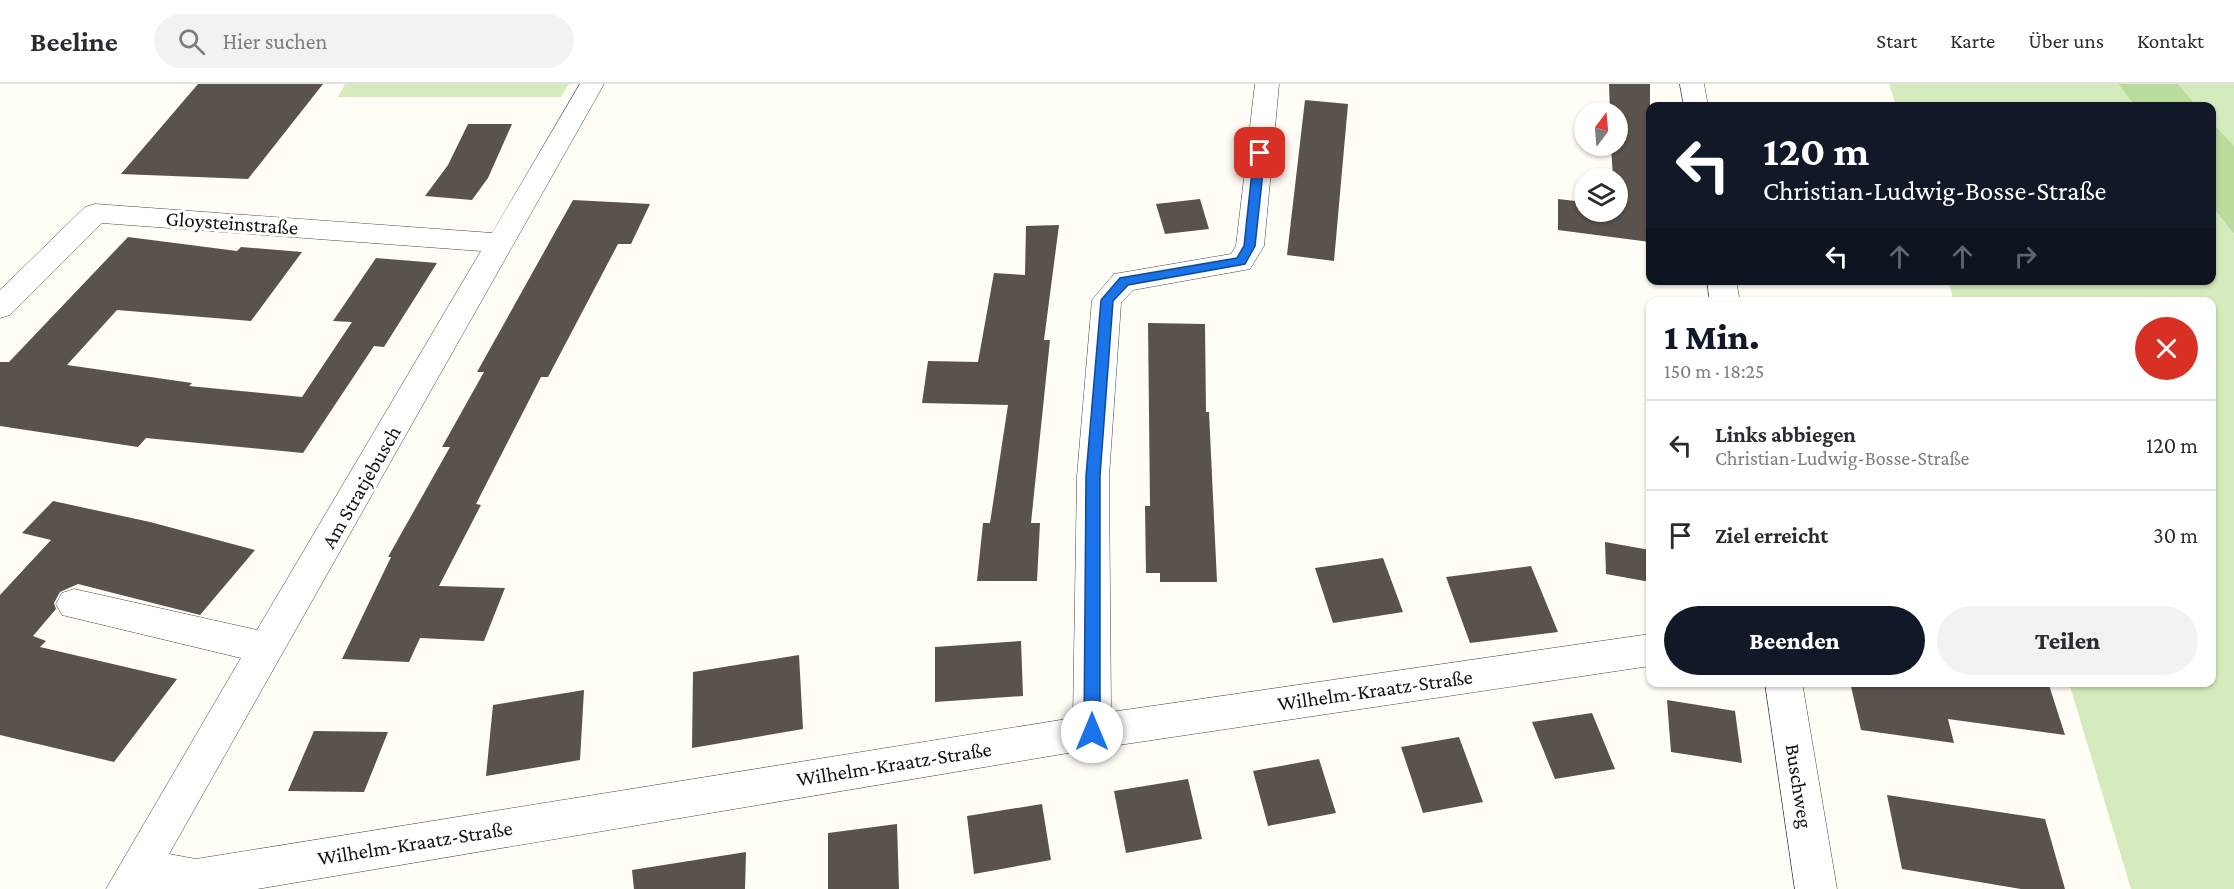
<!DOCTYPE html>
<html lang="de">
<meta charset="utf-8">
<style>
:root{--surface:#fff;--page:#f2f2f3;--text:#2b2b33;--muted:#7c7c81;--line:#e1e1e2;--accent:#111827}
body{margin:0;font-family:"Crimson Pro",serif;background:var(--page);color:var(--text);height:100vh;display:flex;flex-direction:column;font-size:22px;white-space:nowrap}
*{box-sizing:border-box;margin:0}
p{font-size:20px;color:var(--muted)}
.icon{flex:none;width:33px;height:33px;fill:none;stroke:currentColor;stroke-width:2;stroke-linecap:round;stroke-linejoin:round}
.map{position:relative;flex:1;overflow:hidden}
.drawer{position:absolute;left:1646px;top:213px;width:570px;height:390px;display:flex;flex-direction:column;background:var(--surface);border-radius:12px;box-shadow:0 2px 4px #0004}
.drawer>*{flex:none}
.hud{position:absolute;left:1646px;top:18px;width:570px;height:183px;border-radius:12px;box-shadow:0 2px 4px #0004;background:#111827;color:#fff;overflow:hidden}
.needle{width:39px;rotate:16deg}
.tools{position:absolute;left:1574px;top:18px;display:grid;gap:12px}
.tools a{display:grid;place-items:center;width:54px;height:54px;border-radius:50%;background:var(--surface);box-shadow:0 2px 4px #0004;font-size:30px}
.pin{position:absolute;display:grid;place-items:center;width:51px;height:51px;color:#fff;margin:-26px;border-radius:12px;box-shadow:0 3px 9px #0006}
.me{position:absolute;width:66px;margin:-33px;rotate:0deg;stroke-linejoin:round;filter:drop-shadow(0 0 4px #0008)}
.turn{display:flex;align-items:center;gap:21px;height:126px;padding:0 18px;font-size:27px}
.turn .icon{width:78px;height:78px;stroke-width:2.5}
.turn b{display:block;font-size:42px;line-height:51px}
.lanes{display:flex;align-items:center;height:57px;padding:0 18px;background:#0003;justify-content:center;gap:30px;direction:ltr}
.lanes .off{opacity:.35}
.round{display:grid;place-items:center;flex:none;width:63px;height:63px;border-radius:32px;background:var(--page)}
.overview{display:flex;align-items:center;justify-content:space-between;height:102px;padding:0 18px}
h1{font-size:36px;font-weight:800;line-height:45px;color:var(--accent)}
.primary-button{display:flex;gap:12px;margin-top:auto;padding:12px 18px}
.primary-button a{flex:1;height:69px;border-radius:36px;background:var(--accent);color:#fff;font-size:24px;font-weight:800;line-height:69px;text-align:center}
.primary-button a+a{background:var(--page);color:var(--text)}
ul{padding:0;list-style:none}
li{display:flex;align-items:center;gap:18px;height:90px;padding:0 18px;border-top:2px solid var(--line)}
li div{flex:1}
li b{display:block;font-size:22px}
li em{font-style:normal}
header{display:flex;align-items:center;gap:36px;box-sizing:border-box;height:84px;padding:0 30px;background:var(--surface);border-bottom:2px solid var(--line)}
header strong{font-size:28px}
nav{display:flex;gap:33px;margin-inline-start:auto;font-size:21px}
.search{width:420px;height:54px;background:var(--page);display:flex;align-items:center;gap:15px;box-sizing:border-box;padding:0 21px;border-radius:33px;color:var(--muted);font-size:22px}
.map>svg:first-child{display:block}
.green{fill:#d5ebbd}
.forest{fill:#b9dc9c}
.building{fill:#5a524d}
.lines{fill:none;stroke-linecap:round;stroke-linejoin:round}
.minor-casing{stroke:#444;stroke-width:1}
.minor{fill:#fff;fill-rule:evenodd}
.route{fill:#1a73e8;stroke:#114b97;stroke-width:1.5}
.labels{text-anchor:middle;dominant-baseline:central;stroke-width:6;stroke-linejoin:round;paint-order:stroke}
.street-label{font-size:21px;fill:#111;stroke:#fff}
</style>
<header>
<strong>Beeline</strong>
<div class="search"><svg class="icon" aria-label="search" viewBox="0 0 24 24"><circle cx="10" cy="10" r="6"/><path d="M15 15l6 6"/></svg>Hier suchen</div>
<nav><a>Start</a><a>Karte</a><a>Über uns</a><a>Kontakt</a></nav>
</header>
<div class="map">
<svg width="2234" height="805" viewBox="0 0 2234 805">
<rect width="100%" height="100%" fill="#fffdf5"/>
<!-- green -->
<path class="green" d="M345,0h224l-8,13h-223z
M1889,0h229l17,22h-239z
M2178,0h56v62l-23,-25v-15h-14z
M2211,121l23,29v655h-103l-62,-206 142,-1v-380l-257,-1 -6,-20 263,-1z"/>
<!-- forest -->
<path class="forest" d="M2118,0h60l19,22h-62z
M2211,37l23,25v88l-23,-29z"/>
<!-- building -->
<path class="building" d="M198,0h125l-75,95 -127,-5z
M1609,0h41v158l-92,-12v-31l26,3v10h33v-34h-4l-2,-32h6v-34h-7z
M1305,16l43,4 -14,157 -47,-6z
M468,40h44l-24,54 -16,22 -47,-4 23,-31z
M1200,115l9,30 -44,5 -9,-30z
M573,116l77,4 -19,40h-13l-70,133h-7l-65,127 5,1 -42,81 66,2 -21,53 -64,-3 -11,24 -67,-3 49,-102h-3l62,-110h-8l42,-75h-7z
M1059,141l-15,115h6l-19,183h9l-3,58h-60l6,-58h7l18,-118 -86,-2 6,-42 50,1 16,-89 31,2 1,-49z
M128,153l109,14 4,-4 61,5 -51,69 -134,-11 -50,55 125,18 -3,3 113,11 50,-75 -19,-1 43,-63 61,5 -53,84 -10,-1 -71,107 -157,-15 -8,9 -138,-21v-64h9z
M1148,239l57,1 1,88h3l8,170h-57v-9h-14l-1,-67h5z
M53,417l97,21 105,28 -55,65 -122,-31 -18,8 -6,11 2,6 -23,27 13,5 -6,6 137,32 -63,83 -114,-27v-140l51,-55 -29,-7z
M1605,458l45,8v32l-44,-8z
M1383,474l20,54 -70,11 -18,-55z
M1531,482l27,66 -88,11 -24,-66z
M1021,557l2,55 -88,6v-55z
M799,571l4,74 -111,19 1,-76z
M1850,598h198l17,53 -117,-16 6,24 -93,-13z
M584,606l-4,70 -94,16 7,-71z
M1667,616l68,11 7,52 -71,-11z
M1592,629l23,56 -60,10 -23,-57z
M314,647l74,1 -24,60 -76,-1z
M1459,653l24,65 -60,11 -22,-66z
M1319,675l17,54 -68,13 -15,-55z
M1188,695l14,60 -76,14 -12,-62z
M1887,711l158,24 20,70h-44l-119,-20z
M1042,720l9,56 -77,14 -7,-58z
M897,740l2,65h-71v-56z
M746,768l-1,37h-111l-2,-19z"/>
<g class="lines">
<defs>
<path id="minor" d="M580,0h24l-435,770 27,5 877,-141 4,-242 15,-176 22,-26 117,-20 5,-8 19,-162h24l-15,162 -14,23 -117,21 -12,13 -12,173 2,236 539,-78v32l-558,83 -835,140h-151l135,-231 -179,-43 -6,-11 6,-11 12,-4 183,41 224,-379 -379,-28 -92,92 -10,3v-28l85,-83 10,-3 397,29z
M1680,0h24l4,22h-24z
M1707,196h29l4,22h-30z
M1765,598h37l35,207h-42z"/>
</defs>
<!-- minor casing -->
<use href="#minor" class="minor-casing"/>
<!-- minor -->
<use href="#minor" class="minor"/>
</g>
<!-- route -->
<path class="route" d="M1260,66l5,3 -10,93 -10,18 -117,21 -15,16 -13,175v256l-2,5 -6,2 -6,-2 -2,-5 2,-256 15,-176 19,-22 117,-20 7,-12 10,-93z"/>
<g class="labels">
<!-- street labels -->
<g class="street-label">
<text transform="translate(232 139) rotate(4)">Gloysteinstraße</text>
<text transform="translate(361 403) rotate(-60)">Am Stratjebusch</text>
<text transform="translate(1375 606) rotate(-8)">Wilhelm-Kraatz-Straße</text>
<text transform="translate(894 680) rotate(-9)">Wilhelm-Kraatz-Straße</text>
<text transform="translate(1799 702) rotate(81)">Buschweg</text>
<text transform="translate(415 759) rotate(-9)">Wilhelm-Kraatz-Straße</text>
</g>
</g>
</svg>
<div class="tools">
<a><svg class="needle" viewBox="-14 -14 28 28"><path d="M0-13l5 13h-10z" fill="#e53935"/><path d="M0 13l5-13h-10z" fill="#7c7c81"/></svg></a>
<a><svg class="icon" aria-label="layers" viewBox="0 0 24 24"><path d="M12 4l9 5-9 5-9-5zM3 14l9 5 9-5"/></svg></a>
</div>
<div class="pin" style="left:1260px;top:69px;background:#d93025"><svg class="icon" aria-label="arrive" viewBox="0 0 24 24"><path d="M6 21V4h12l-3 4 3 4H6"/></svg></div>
<svg class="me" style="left:1092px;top:648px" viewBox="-20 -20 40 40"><circle r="19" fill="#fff"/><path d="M0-13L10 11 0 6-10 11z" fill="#1a73e8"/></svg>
<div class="hud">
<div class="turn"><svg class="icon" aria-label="left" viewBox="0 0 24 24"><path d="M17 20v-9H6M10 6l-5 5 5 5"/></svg><div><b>120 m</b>Christian-Ludwig-Bosse-Straße</div></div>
<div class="lanes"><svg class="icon" aria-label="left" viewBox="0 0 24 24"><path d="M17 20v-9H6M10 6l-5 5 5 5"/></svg><svg class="icon off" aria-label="ahead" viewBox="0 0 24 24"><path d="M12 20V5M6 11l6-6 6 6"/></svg><svg class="icon off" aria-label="ahead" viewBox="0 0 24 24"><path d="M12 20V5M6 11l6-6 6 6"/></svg><svg class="icon off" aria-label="right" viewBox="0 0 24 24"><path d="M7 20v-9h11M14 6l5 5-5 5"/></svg></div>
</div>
<section class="drawer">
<div class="overview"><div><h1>1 Min.</h1><p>150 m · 18:25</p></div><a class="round" style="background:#d93025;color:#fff"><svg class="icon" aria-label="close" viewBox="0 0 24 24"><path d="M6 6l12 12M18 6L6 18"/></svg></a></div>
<ul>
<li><svg class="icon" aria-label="left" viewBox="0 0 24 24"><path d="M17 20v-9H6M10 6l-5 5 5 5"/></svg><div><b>Links abbiegen</b><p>Christian-Ludwig-Bosse-Straße</p></div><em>120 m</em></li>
<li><svg class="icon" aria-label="arrive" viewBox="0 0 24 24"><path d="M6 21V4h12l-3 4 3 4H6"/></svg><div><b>Ziel erreicht</b></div><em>30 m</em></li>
</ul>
<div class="primary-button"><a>Beenden</a><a>Teilen</a></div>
</section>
</div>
